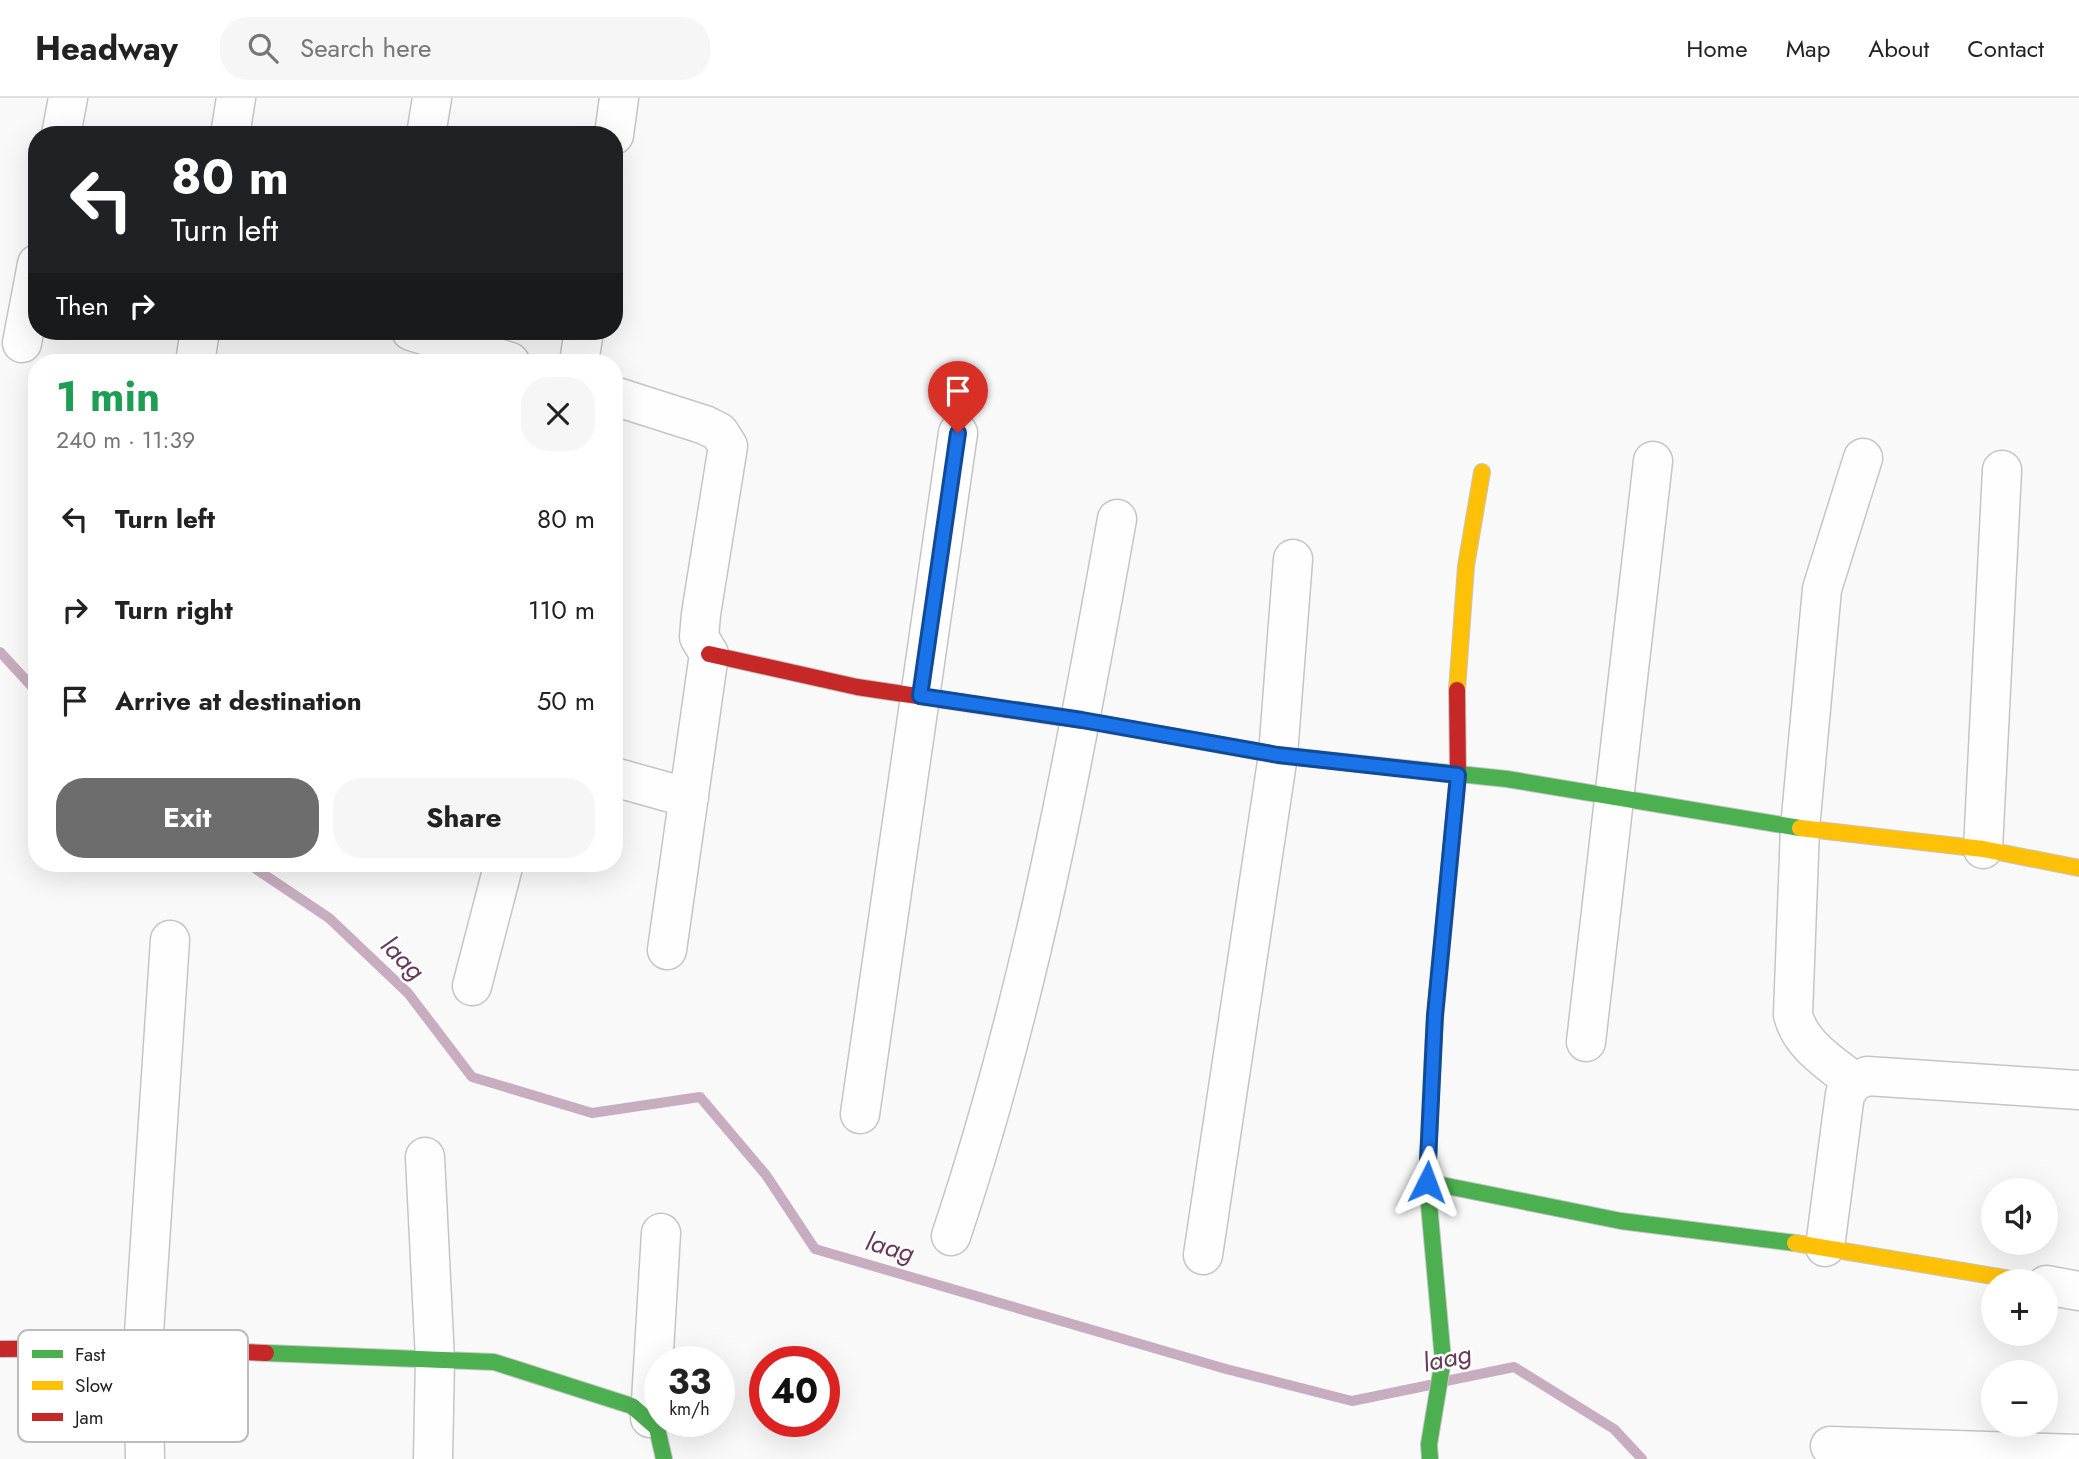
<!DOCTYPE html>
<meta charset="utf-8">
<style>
:root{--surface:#fff;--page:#f6f6f6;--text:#222;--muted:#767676;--line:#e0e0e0;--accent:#6e6d6e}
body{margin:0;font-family:Jost,sans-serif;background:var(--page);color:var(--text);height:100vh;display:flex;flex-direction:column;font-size:26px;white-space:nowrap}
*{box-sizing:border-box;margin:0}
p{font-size:23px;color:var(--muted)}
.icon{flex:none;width:38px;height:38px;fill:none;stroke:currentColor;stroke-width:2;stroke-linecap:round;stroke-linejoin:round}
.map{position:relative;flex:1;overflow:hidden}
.panel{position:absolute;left:28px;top:256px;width:595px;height:518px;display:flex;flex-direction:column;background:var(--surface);border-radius:28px;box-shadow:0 7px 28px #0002}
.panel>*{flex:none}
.top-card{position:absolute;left:28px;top:28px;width:595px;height:214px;border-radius:28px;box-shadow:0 7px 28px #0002;background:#202124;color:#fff;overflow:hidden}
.fabs{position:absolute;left:1981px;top:1080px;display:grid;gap:14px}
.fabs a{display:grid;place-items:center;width:77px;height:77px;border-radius:50%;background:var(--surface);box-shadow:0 7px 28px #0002;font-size:35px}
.speed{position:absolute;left:644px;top:1248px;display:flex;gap:14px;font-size:35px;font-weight:700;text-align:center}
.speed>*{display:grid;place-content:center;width:91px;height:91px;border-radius:50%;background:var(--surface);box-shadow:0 7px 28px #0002;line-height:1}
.speed small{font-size:18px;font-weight:400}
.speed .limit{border:10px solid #d22;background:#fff;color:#111}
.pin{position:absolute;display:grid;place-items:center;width:60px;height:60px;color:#fff;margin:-72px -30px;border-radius:50% 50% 50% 0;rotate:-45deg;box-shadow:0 0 7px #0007}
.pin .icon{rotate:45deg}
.me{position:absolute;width:77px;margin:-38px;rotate:3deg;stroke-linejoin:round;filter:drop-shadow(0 0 5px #0008)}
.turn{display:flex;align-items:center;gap:24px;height:147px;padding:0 28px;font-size:32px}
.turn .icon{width:91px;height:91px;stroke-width:2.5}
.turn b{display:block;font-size:49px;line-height:60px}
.then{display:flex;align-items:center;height:66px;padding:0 28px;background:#0003;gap:14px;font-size:26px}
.round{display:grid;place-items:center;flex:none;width:74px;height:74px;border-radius:28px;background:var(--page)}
.head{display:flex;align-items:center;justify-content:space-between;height:119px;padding:0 28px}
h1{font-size:42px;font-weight:700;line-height:52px;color:#1e9e55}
.button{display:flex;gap:14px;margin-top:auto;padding:14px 28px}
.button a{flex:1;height:80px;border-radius:28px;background:var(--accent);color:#fff;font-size:28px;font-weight:700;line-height:80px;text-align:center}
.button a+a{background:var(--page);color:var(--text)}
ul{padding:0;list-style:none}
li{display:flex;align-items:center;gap:21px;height:91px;padding:0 28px}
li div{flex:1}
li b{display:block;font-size:26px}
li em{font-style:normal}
header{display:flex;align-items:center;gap:42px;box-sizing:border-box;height:98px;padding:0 35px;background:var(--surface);border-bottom:2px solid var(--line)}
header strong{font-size:33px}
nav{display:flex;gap:38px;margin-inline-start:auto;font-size:24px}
.search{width:490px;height:63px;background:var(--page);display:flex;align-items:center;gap:18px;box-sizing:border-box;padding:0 24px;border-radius:28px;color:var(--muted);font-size:26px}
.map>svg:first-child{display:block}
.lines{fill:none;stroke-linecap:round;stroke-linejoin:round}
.stream{stroke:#c7adbf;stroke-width:10}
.street-casing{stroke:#c6c5c6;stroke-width:41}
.fast-casing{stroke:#c6c5c6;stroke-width:18}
.slow-casing{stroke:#c6c5c6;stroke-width:18}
.jam-casing{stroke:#c6c5c6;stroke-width:18}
.street{stroke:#fefefe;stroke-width:38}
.fast{stroke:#4caf50;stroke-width:16}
.slow{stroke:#ffc107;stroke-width:16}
.jam{stroke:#c62828;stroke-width:16}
.route-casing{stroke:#114b97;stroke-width:18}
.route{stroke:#1a73e8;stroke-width:12}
.labels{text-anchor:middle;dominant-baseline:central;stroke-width:5;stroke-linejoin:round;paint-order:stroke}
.water-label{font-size:26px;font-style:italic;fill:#68375b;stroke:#fff}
.key{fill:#fff;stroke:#bdbcbd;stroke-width:2}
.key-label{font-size:19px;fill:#222122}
</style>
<header>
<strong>Headway</strong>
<div class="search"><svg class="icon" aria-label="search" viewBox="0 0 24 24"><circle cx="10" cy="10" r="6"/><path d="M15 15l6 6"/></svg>Search here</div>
<nav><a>Home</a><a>Map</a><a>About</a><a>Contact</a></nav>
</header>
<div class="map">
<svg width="2079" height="1361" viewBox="0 0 2079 1361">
<rect width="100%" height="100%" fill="#faf9fa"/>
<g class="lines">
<!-- stream -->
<path class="stream" d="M0,554l37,40
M247,765l82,55 79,75 64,84 120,36 108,-16 66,78 49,74 411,120 126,32 78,-16
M1446,1283l68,-14 100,62 28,30"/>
<defs>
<path id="street" d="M61,37l7,-37
M230,37l6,-37
M426,37l6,-37
M614,37l5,-37
M411,233l99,31
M22,245l15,-79
M195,264l5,-31
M579,264l5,-31
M614,298l91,29 14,7 9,14 -27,168 -2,23 10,17 -42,296
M614,679l75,21
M1983,751l19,-379
M472,888l32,-123
M1586,944l67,-581
M1854,984c-23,-19 -53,-36 -61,-67l7,-187 22,-239 41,-131
M860,1016l98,-681
M425,1059l10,203 -2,99
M951,1138c78,-232 123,-475 166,-717
M1825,1149l20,-153 9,-12 13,-6 212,14
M1203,1157l75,-500 15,-196
M2046,1187l33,6
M650,1320l11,-185
M1830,1348l249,8
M145,1361l-2,-111 27,-408"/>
<path id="fast" d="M1098,625l180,32 229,24 293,49
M1427,1084l194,39 174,22
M266,1255l228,9 138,44 25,22 7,31
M1430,1361l-1,-15 14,-84 -16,-178 7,-152"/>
<path id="slow" d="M1457,592l9,-124 16,-94
M1800,730l183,21 96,19
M1795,1145l228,38"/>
<path id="jam" d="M709,556l148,33 241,36
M1434,932l24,-255 -1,-85
M0,1251l143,-1 123,5"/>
</defs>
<!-- street casing -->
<use href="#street" class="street-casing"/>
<!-- fast casing -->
<use href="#fast" class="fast-casing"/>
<!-- slow casing -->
<use href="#slow" class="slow-casing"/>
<!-- jam casing -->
<use href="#jam" class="jam-casing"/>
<!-- street -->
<use href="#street" class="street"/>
<!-- fast -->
<use href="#fast" class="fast"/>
<!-- slow -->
<use href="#slow" class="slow"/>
<!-- jam -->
<use href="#jam" class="jam"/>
</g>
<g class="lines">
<defs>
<path id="route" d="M958,335l-38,263 162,24 196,35 180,20 -23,240 -8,167"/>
</defs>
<!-- route casing -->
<use href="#route" class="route-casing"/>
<!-- route -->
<use href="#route" class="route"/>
</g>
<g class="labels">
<!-- water labels -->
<g class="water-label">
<text transform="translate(403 860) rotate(45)">laag</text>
<text transform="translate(890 1149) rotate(16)">laag</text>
<text transform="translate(1447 1260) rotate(-12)">laag</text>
</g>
</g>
<!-- legend -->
<rect x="18" y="1232" width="230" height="112" rx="10" class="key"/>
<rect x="32" y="1252" width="31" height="8" fill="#4caf50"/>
<rect x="32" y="1283" width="31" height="9" fill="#ffc107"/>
<rect x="32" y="1315" width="31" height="8" fill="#c62828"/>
<g class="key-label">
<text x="75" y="1263">Fast</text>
<text x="75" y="1294">Slow</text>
<text x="75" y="1326">Jam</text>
</g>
</svg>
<div class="fabs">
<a><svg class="icon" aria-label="sound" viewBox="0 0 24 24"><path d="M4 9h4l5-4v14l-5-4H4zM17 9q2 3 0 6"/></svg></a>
<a>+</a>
<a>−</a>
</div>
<div class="speed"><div>33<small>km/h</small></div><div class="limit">40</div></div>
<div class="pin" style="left:958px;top:335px;background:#d93025"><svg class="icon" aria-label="arrive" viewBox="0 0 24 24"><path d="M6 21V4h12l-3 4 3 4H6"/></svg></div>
<svg class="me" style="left:1427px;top:1084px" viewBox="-20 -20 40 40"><path d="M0-17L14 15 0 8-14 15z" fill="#1a73e8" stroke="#fff" stroke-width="4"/></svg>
<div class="top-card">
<div class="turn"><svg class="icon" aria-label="left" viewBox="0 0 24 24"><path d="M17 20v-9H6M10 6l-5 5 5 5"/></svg><div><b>80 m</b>Turn left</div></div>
<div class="then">Then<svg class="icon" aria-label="right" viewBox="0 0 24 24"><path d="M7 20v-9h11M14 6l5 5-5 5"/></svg></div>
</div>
<section class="panel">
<div class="head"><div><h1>1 min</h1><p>240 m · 11:39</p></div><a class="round"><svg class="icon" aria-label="close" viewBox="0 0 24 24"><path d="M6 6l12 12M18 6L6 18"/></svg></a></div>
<ul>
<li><svg class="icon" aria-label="left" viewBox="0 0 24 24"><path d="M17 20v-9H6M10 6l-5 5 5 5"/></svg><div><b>Turn left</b></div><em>80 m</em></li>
<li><svg class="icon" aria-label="right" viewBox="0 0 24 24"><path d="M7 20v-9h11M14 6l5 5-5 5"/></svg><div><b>Turn right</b></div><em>110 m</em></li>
<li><svg class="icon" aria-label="arrive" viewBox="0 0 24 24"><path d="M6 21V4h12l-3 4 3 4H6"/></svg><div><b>Arrive at destination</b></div><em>50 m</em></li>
</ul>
<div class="button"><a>Exit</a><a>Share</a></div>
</section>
</div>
